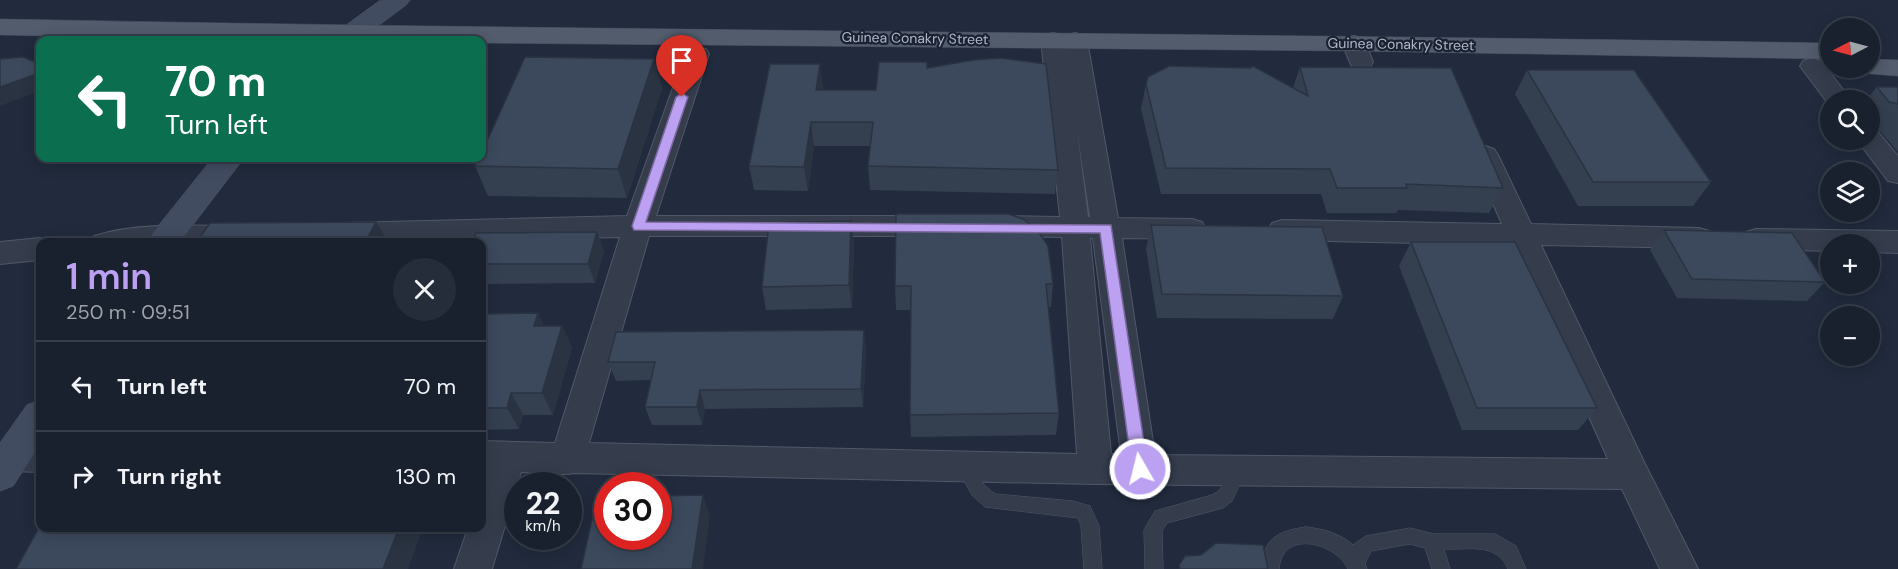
<!DOCTYPE html>
<meta charset="utf-8">
<style>
:root{--surface:#19202e;--page:#262d3a;--text:#f1f3f6;--muted:#9fa3aa;--line:#373e4a;--accent:#bca0f2}
body{margin:0;font-family:"DM Sans",sans-serif;background:var(--page);color:var(--text);height:100vh;display:flex;flex-direction:column;font-size:22px;white-space:nowrap}
*{box-sizing:border-box;margin:0}
p{font-size:20px;color:var(--muted)}
.icon{flex:none;width:33px;height:33px;fill:none;stroke:currentColor;stroke-width:2;stroke-linecap:round;stroke-linejoin:round}
.map{position:relative;flex:1;overflow:hidden}
.details{position:absolute;left:36px;top:238px;width:450px;height:294px;display:flex;flex-direction:column;background:var(--surface);border-radius:12px;box-shadow:0 3px 15px #0003,0 0 0 2px var(--line)}
.details>*{flex:none}
.hud{position:absolute;left:36px;top:36px;width:450px;height:126px;border-radius:12px;box-shadow:0 3px 15px #0003,0 0 0 2px var(--line);background:#0b6e4f;color:#fff;overflow:hidden}
.needle{width:39px;rotate:264deg}
.tools{position:absolute;left:1820px;top:18px;display:grid;gap:12px}
.tools a{display:grid;place-items:center;width:60px;height:60px;border-radius:50%;background:var(--surface);box-shadow:0 3px 15px #0003,0 0 0 2px var(--line);font-size:30px}
.speed{position:absolute;left:504px;top:472px;display:flex;gap:12px;font-size:30px;font-weight:700;text-align:center}
.speed>*{display:grid;place-content:center;width:78px;height:78px;border-radius:50%;background:var(--surface);box-shadow:0 3px 15px #0003,0 0 0 2px var(--line);line-height:1}
.speed small{font-size:15px;font-weight:400}
.speed .limit{border:9px solid #d22;background:#fff;color:#111}
.pin{position:absolute;display:grid;place-items:center;width:51px;height:51px;color:#fff;margin:-62px -26px;border-radius:50% 50% 50% 0;rotate:-45deg;box-shadow:0 0 6px #0007}
.pin .icon{rotate:45deg}
.me{position:absolute;width:66px;margin:-33px;rotate:352deg;stroke-linejoin:round;filter:drop-shadow(0 0 4px #0008)}
.turn{display:flex;align-items:center;gap:21px;height:126px;padding:0 30px;font-size:27px}
.turn .icon{width:78px;height:78px;stroke-width:2.5}
.turn b{display:block;font-size:42px;line-height:51px}
.round{display:grid;place-items:center;flex:none;width:63px;height:63px;border-radius:32px;background:var(--page)}
.overview{display:flex;align-items:center;justify-content:space-between;height:102px;padding:0 30px}
h1{font-size:36px;font-weight:600;line-height:45px;color:var(--accent)}
ul{padding:0;list-style:none}
li{display:flex;align-items:center;gap:18px;height:90px;padding:0 30px;border-top:2px solid var(--line)}
li div{flex:1}
li b{display:block;font-size:22px}
li em{font-style:normal}
.map>svg:first-child{display:block}
.lines{fill:none;stroke-linecap:round;stroke-linejoin:round}
.lane-casing{stroke:#505868;stroke-width:1}
.street-casing{stroke:#505868;stroke-width:2}
.secondary-casing{stroke:#505868;stroke-width:1}
.primary-casing{stroke:#3e4656;stroke-width:1}
.lane{fill:#353d4d;fill-rule:evenodd}
.street{fill:#353d4d;fill-rule:evenodd}
.secondary{fill:#424c61;fill-rule:evenodd}
.primary{fill:#525c6d;fill-rule:evenodd}
.wall{fill:#343f50}
.shaded-wall{fill:#2a3341}
.building{fill:#3c495d;stroke:#2a3341;stroke-width:1.5}
.route{fill:#bca0f2;stroke:#7a689d;stroke-width:1.5}
.labels{text-anchor:middle;dominant-baseline:central;stroke-width:4.5;stroke-linejoin:round;paint-order:stroke}
.far-street-label{font-size:14px;fill:#b0b8c9;stroke:#1a2232}
</style>
<div class="map">
<svg width="1898" height="569" viewBox="0 0 1898 569">
<rect width="100%" height="100%" fill="#212b3d"/>
<g class="lines">
<defs>
<path id="lane" d="M965,460l6,2 13,23 11,9 78,7 17,5 9,20 3,43h-18l-3,-43 -3,-8 -93,-11 -13,-12 -16,-28 3,-5z
M1237,462l6,3 3,5 -14,31 -9,7 -56,15 -5,8 1,38h-18l-1,-39 11,-19 57,-16 8,-5 11,-25z
M1306,527c18,2 33,6 47,18l13,-9 44,-8 24,6h61l21,12 10,23h-18c-11,-27 -39,-19 -64,-20l6,20h-18l-7,-21 -15,-4 -39,7 -6,12 2,6h-19c-13,-27 -66,-40 -69,0h-18c2,-31 17,-38 45,-42z"/>
<path id="street" d="M1053,33l8,2 3,4 3,-4 8,-2 8,2 4,5 31,178 74,1 10,3 4,7 -4,7 -10,3 -70,-1 33,217 453,4 -96,-214 -230,-5 -10,-3 -4,-7 4,-7 10,-3 220,4 -30,-69 4,-6 9,-3 9,3 4,6 33,69 168,4 10,3 4,7 -4,7 -10,3 -158,-3 104,219 53,105h-38l-38,-80 -527,-5 -522,-11c-8,3 -40,-1 -52,-1l-29,97h-38l14,-41h14v-41l5,-16h-5v-30l73,2 65,-206 -278,6 -9,-3 -4,-7 4,-7 10,-3 284,-7 58,-162 3,-5 9,-2 9,2 3,5 -53,162h281l10,3 4,7 -4,7 -10,3h-288l-60,207 488,11 -15,-217 -71,-1 -10,-3 -4,-7 4,-7 10,-3 69,1 -19,-177 4,-5zM1077,130l13,87h-2zM1090,238h3l28,216h-10z
M1354,36l9,2 10,24 -3,5 -9,3 -9,-3 -10,-24 3,-5z
M1812,58l9,3 30,39h-21v6l-30,-40 3,-5z
M1869,129l9,3 20,24v27l-10,-2 -31,-41h12z
M241,226l10,3 4,7 -4,7h-161l4,-7c44,-14 101,-10 147,-10z
M1756,229l142,2v22l-29,-1v-8h-39v7l-74,-2 -10,-3 -4,-7 4,-7z
M40,238l11,5h-11v17l-40,4v-22z
M11,441l29,1v30l-29,-1 -11,-4v-22z"/>
<path id="secondary" d="M381,0h29l-4,5 -47,35h-29l4,-6z
M213,158h31l-65,85h-34z
M40,401v44l-27,41 -13,5v-48l27,-38z"/>
<path id="primary" d="M0,19c610,12 1220,14 1830,24v16l-476,-8 -872,-8v-3h-200l-282,-5z
M1869,59l29,1v16l-39,-3 -3,-5h13z"/>
</defs>
<!-- lane casing -->
<use href="#lane" class="lane-casing"/>
<!-- street casing -->
<use href="#street" class="street-casing"/>
<!-- secondary casing -->
<use href="#secondary" class="secondary-casing"/>
<!-- primary casing -->
<use href="#primary" class="primary-casing"/>
<!-- lane -->
<use href="#lane" class="lane"/>
<!-- street -->
<use href="#street" class="street"/>
<!-- secondary -->
<use href="#secondary" class="secondary"/>
<!-- primary -->
<use href="#primary" class="primary"/>
</g>
<!-- wall -->
<path class="wall" d="M654,59l8,29 -35,110 -139,-2 -13,-30z
M1300,67l203,121 -14,25 -91,-3 -2,3h-69l-6,-19h-160l-20,-85 5,-25 147,4z
M927,68l131,102 -3,24 -185,-4 -2,-24 2,-20h-56l-6,45 -54,-1 -5,-24 74,-78 -1,2h54z
M1527,70l184,112 -18,24h-115l-63,-112z
M1877,87h21v65l-18,-21 -11,-4v-27h-3z
M851,221l3,24 -2,63 -86,2 -4,-23z
M1151,225l192,71 -10,23 -176,-1 -11,-69z
M1664,230l161,52 -18,19 -130,-3 -27,-48z
M597,232l7,19 -9,32 -113,1v-41z
M1411,242l186,166 -19,22h-116l-63,-164z
M1053,284l-2,23h-3l11,106 -3,22 -145,2 -1,-22 1,-105h-15l-1,-24z
M538,313l6,13h18l10,22 -19,67h-30l-4,14 -37,1v-116z
M866,349l-3,58 -158,2 -3,16h-50l-7,-18 6,-27 -35,1 -8,-19z"/>
<!-- shaded-wall -->
<path class="shaded-wall" d="M654,59l8,29 -35,110 -9,-29z
M820,64l3,24 -4,26 -3,-24z
M40,73v18l-40,15v-19z
M811,122l3,24 -6,45 -4,-24z
M851,221l3,24 -2,63 -3,-23z
M376,222l13,21h-24z
M597,232l7,19 -9,32 -7,-19z
M538,313l10,22 -14,-9z
M562,326l10,22 -19,67 -11,-22z
M864,330l2,19 -3,58 -2,-18z
M700,390l5,19 -3,16 -5,-18z
M511,393l12,22 -4,14 -12,-21z
M703,495l7,21 -7,53h-11z
M399,528h24l-15,41h-25z"/>
<!-- building -->
<path class="building" d="M23,57l17,7v9l-40,14v-28z
M525,57l129,2 -36,110 -143,-3 4,-8h3v-6z
M1000,58l46,6 12,106 -190,-4 5,-44h-62l-7,45 -55,-1 21,-102h50l-4,26h60l3,-28h48v6l46,-8z
M1169,66l81,2 3,-2 55,30 -8,-29 151,1 52,120 -97,-4 1,4h-70l-7,-19 -164,-1 -20,-84 2,-7z
M1527,70h107l77,112h-118z
M1877,87h21v17l-9,-2z
M896,214h113l14,5 15,12 10,15 5,38h-7l13,129 -149,2 1,-129h-16z
M851,221l-2,64 -87,2 7,-64z
M376,222l-11,21h-169l14,-20z
M1151,225l171,2 21,69 -181,-2z
M1664,230l128,3 33,49 -133,-3z
M597,232l-9,32h-106v-21h-10l4,-10z
M1411,242h104l82,166h-120z
M538,313l-4,13h28l-20,67h-31l-4,15h-25v-94z
M864,330l-3,59 -161,1 -3,17h-52l10,-45h-47l8,-30z
M703,495l-11,74h-111l16,-72h11v40h50v-41z
M40,526v2h359l-16,41h-367z
M1216,543l47,2 5,24h-88l-1,-4 6,-9 16,-1z"/>
<!-- route -->
<path class="route" d="M682,93l6,4 -42,125 465,3 37,244 -2,5 -6,2 -5,-2 -3,-5 -32,-236 -466,-3 -2,-4 44,-129z"/>
<g class="labels">
<!-- far-street labels -->
<g class="far-street-label">
<text transform="translate(915 38) rotate(1)">Guinea Conakry Street</text>
<text transform="translate(1401 44) rotate(1)">Guinea Conakry Street</text>
</g>
</g>
</svg>
<div class="tools">
<a><svg class="needle" viewBox="-14 -14 28 28"><path d="M0-13l5 13h-10z" fill="#e53935"/><path d="M0 13l5-13h-10z" fill="#9fa3aa"/></svg></a>
<a><svg class="icon" aria-label="search" viewBox="0 0 24 24"><circle cx="10" cy="10" r="6"/><path d="M15 15l6 6"/></svg></a>
<a><svg class="icon" aria-label="layers" viewBox="0 0 24 24"><path d="M12 4l9 5-9 5-9-5zM3 14l9 5 9-5"/></svg></a>
<a>+</a>
<a>−</a>
</div>
<div class="speed"><div>22<small>km/h</small></div><div class="limit">30</div></div>
<div class="pin" style="left:682px;top:97px;background:#d93025"><svg class="icon" aria-label="arrive" viewBox="0 0 24 24"><path d="M6 21V4h12l-3 4 3 4H6"/></svg></div>
<svg class="me" style="left:1140px;top:469px" viewBox="-20 -20 40 40"><circle r="17" fill="#bca0f2" stroke="#fff" stroke-width="3"/><path d="M0-11L8 9 0 5-8 9z" fill="#fff"/></svg>
<div class="hud">
<div class="turn"><svg class="icon" aria-label="left" viewBox="0 0 24 24"><path d="M17 20v-9H6M10 6l-5 5 5 5"/></svg><div><b>70 m</b>Turn left</div></div>
</div>
<section class="details">
<div class="overview"><div><h1>1 min</h1><p>250 m · 09:51</p></div><a class="round"><svg class="icon" aria-label="close" viewBox="0 0 24 24"><path d="M6 6l12 12M18 6L6 18"/></svg></a></div>
<ul>
<li><svg class="icon" aria-label="left" viewBox="0 0 24 24"><path d="M17 20v-9H6M10 6l-5 5 5 5"/></svg><div><b>Turn left</b></div><em>70 m</em></li>
<li><svg class="icon" aria-label="right" viewBox="0 0 24 24"><path d="M7 20v-9h11M14 6l5 5-5 5"/></svg><div><b>Turn right</b></div><em>130 m</em></li>
</ul>
</section>
</div>
